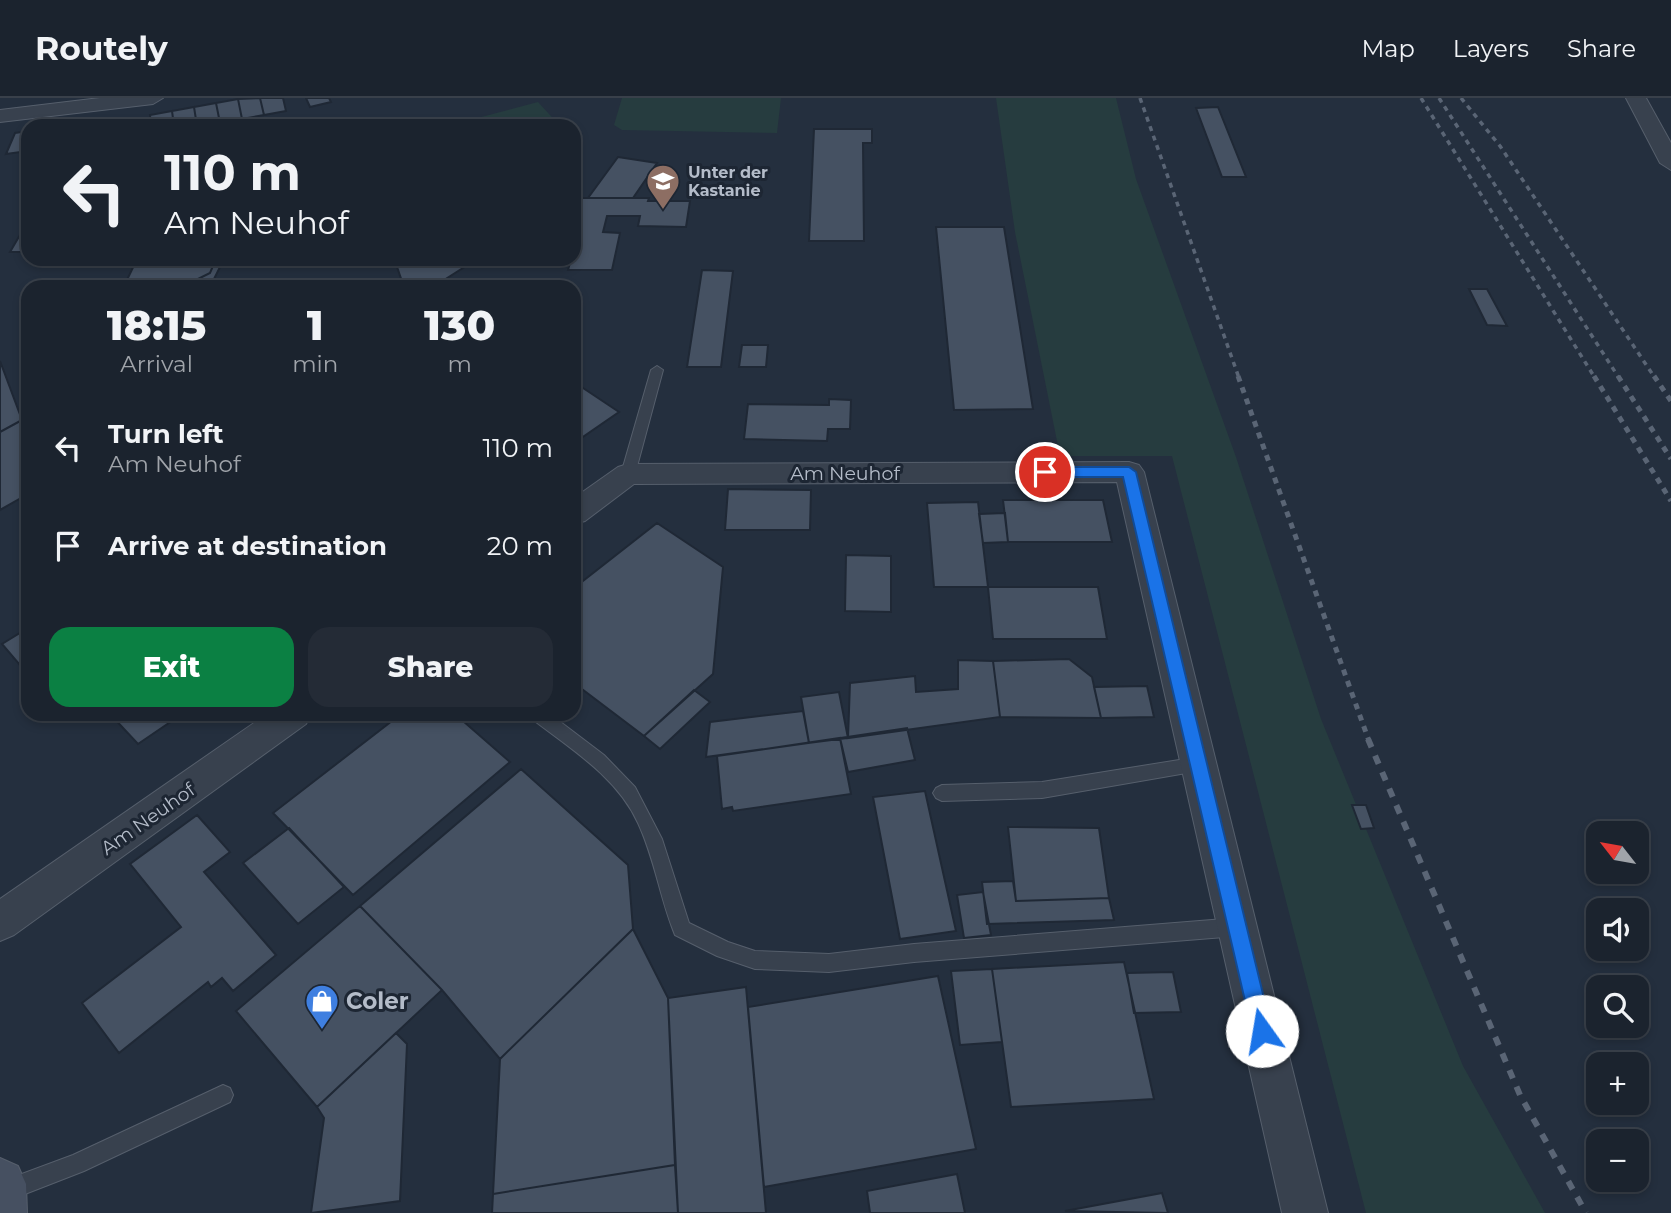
<!DOCTYPE html>
<meta charset="utf-8">
<style>
:root{--surface:#1b232e;--page:#242b36;--text:#f1f3f6;--muted:#a0a4aa;--line:#39404a;--accent:#0b8043}
body{margin:0;font-family:Montserrat,sans-serif;background:var(--page);color:var(--text);height:100vh;display:flex;flex-direction:column;font-size:26px;white-space:nowrap}
*{box-sizing:border-box;margin:0}
p{font-size:23px;color:var(--muted)}
.icon{flex:none;width:38px;height:38px;fill:none;stroke:currentColor;stroke-width:2;stroke-linecap:round;stroke-linejoin:round}
.map{position:relative;flex:1;overflow:hidden}
.panel{position:absolute;left:21px;top:182px;width:560px;height:441px;display:flex;flex-direction:column;background:var(--surface);border-radius:21px;box-shadow:0 4px 10px #0003,0 0 0 2px var(--line)}
.panel>*{flex:none}
.banner{position:absolute;left:21px;top:21px;width:560px;height:147px;border-radius:21px;box-shadow:0 4px 10px #0003,0 0 0 2px var(--line);background:#1b232e;color:var(--text);overflow:hidden}
.needle{width:46px;rotate:301deg}
.fabs{position:absolute;left:1586px;top:723px;display:grid;gap:14px}
.fabs a{display:grid;place-items:center;width:63px;height:63px;border-radius:14px;background:var(--surface);box-shadow:0 4px 10px #0003,0 0 0 2px var(--line);font-size:35px}
.pin{position:absolute;display:grid;place-items:center;width:60px;height:60px;color:#fff;margin:-30px;border:4px solid #fff;border-radius:50%;box-shadow:0 2px 7px #0007}
.me{position:absolute;width:77px;margin:-38px;rotate:347deg;stroke-linejoin:round;filter:drop-shadow(0 0 5px #0008)}
.turn{display:flex;align-items:center;gap:24px;height:147px;padding:0 28px;font-size:32px}
.turn .icon{width:91px;height:91px;stroke-width:2.5}
.turn b{display:block;font-size:49px;line-height:60px}
.eta{display:flex;justify-content:space-evenly;align-items:center;height:119px;text-align:center}
.eta b{font-size:42px;font-weight:800;line-height:49px}
.action{display:flex;gap:14px;margin-top:auto;padding:14px 28px}
.action a{flex:1;height:80px;border-radius:21px;background:var(--accent);color:#fff;font-size:28px;font-weight:800;line-height:80px;text-align:center}
.action a+a{background:var(--page);color:var(--text)}
ul{padding:0;list-style:none}
li{display:flex;align-items:center;gap:21px;height:98px;padding:0 28px}
li div{flex:1}
li b{display:block;font-size:26px}
li em{font-style:normal}
header{display:flex;align-items:center;gap:42px;box-sizing:border-box;height:98px;padding:0 35px;background:var(--surface);border-bottom:2px solid var(--line)}
header strong{font-size:33px}
nav{display:flex;gap:38px;margin-inline-start:auto;font-size:24px}
.map>svg:first-child{display:block}
.green{fill:#263c3f}
.building{fill:#455162;stroke:#1f2835;stroke-width:2}
.lines{fill:none;stroke-linecap:round;stroke-linejoin:round}
.lane-casing{stroke:#565f6c;stroke-width:2}
.street-casing{stroke:#565f6c;stroke-width:2}
.secondary-casing{stroke:#565f6c;stroke-width:2}
.lane{fill:#38414e;fill-rule:evenodd}
.street{fill:#38414e;fill-rule:evenodd}
.secondary{fill:#465061;fill-rule:evenodd}
.rail-far2{stroke:#5a6575;stroke-width:3.5;stroke-dasharray:5 5;stroke-linecap:butt}
.rail-far1{stroke:#5a6575;stroke-width:5;stroke-dasharray:6 6;stroke-linecap:butt}
.rail{stroke:#5a6575;stroke-width:6;stroke-dasharray:9 9;stroke-linecap:butt}
.route{fill:#1a73e8;stroke:#114b97;stroke-width:2}
.labels{text-anchor:middle;dominant-baseline:central;stroke-width:6;stroke-linejoin:round;paint-order:stroke}
.far-poi-label{font-size:16px;font-weight:bold;fill:#b4bcc9;stroke:#1d2633;text-anchor:start}
.street-label{font-size:19px;fill:#b4bcc9;stroke:#1d2633}
.near-poi-label{font-size:23px;font-weight:bold;fill:#b4bcc9;stroke:#1d2633;text-anchor:start}
</style>
<header>
<strong>Routely</strong>
<nav><a>Map</a><a>Layers</a><a>Share</a></nav>
</header>
<div class="map">
<svg width="1671" height="1115" viewBox="0 0 1671 1115">
<rect width="100%" height="100%" fill="#242f3e"/>
<!-- green -->
<path class="green" d="M622,0h159l-4,35 -155,-3 -8,-5z
M996,0h120l20,81 100,278 85,262 142,347 82,147h-179l-194,-757h-112l-45,-224z
M538,4l22,24h-113z"/>
<!-- building -->
<path class="building" d="M260,0h23l3,13 -22,4z
M260,0l4,17 -22,4 -4,-20z
M306,0h23l2,4 -21,5z
M238,1l4,20 -22,4 -4,-20z
M216,5l4,20 -23,3 -3,-19z
M194,9l3,19h-23l-2,-15z
M1218,9l28,70h-24l-26,-69z
M172,13l2,15h-23l-1,-11z
M814,31h58v14h-9l1,98h-55z
M28,33v20l-22,3 9,-21z
M618,59l39,6 -24,35h-45z
M582,100h67l-1,3h42l-4,26 -48,-1 2,-10h-33l-4,16 17,1 -8,37h-44l3,-11h3l5,-31 -5,-2z
M28,128v26h-18l14,-24z
M936,129h68l29,182 -79,1z
M137,161h79l-6,14 -28,14h-75l20,-7z
M216,161h17l-12,6 -11,22h-28l28,-14z
M396,161h81l-44,28h-29l-8,-23 4,-3z
M702,172l31,1 -12,96h-34z
M1469,191h18l20,37 -20,-1z
M742,247h26l-2,22h-27z
M0,263l22,59 -22,12z
M574,284l45,30 -45,31z
M829,301l22,1 -1,29h-22l-1,12 -83,-2 4,-35 81,1z
M22,322l6,6v68l-28,16v-78z
M728,391l83,1 -1,40h-85z
M1003,402h100l9,42h-104z
M978,404l10,85h-54l-7,-84z
M1005,415l3,29 -25,1 -4,-29z
M657,425l66,44 -10,107 -69,62 -70,-53v-95z
M846,457l45,1v56l-46,-1z
M988,489h110l9,52h-114z
M28,530v30l-9,6 -17,-20z
M1069,561l23,18 9,41 -101,-1 -7,-56z
M958,562l35,1 7,56 -152,21 2,-55 65,-7 1,16 42,-3z
M1147,588l7,31 -53,1 -7,-31z
M694,592l16,12 -50,47 -16,-13z
M839,594l9,46 -39,5 -8,-46z
M803,613l6,32 -103,14 4,-35z
M110,616h72l-44,30z
M401,616h54l55,48 -157,133 -80,-82z
M907,630l8,32 -67,12 -8,-34z
M840,640l11,56 -118,17 -1,-4 -10,2 -5,-53z
M521,671l107,96 5,64 -133,130 -58,-69 -82,-84z
M925,693l31,140 -56,8 -27,-142z
M1352,707h14l8,23 -13,1z
M197,717l33,37 -26,20 72,83 -43,36 -11,-13 -11,9 -3,-5 -89,71 -37,-50 99,-76 -51,-63z
M1008,729l91,1 10,70 -93,3z
M289,730l55,59 -46,37 -55,-61z
M1013,783l3,20 93,-3 5,22 -127,4 -5,-42z
M983,794l8,43 -27,3 -7,-43z
M360,808l82,84 -125,117 -81,-96z
M633,831l35,69 7,167 -182,29 7,-135z
M1124,864l30,137 -143,8 -19,-138z
M992,871l10,73 -42,3 -9,-74z
M1173,874l8,40 -47,1 -7,-40z
M938,878l38,173 -212,38 -16,-180z
M746,889l20,226h-88l-10,-215z
M396,935l11,11 -7,157 -89,12 13,-95 -7,-11z
M675,1067l3,48h-186l1,-19z
M957,1076l8,39h-95l-3,-22z
M1162,1095l6,20 -103,-2z"/>
<g class="lines">
<defs>
<path id="lane" d="M657,268l6,4 -28,104 -7,5 -7,-5 30,-104z
M530,616h20l54,41 31,32 27,52 27,84 39,19 27,9 74,3 85,-10 323,-26 7,3 2,6 -2,6 -7,3 -323,26 -85,10 -74,-3 -38,-13 -42,-21c-15,-36 -20,-76 -37,-112 -21,-46 -67,-74 -106,-104z
M1198,659l6,2 2,5 -2,5 -6,2 -156,27 -100,3 -6,-3 -3,-5 3,-5 6,-3 100,-3z
M223,987l7,3 3,7 -3,7 -146,69 -77,30 -7,-3v-16l73,-27z"/>
<path id="street" d="M100,0h63l-10,6 -153,18v-12z
M1626,0h20l25,45v27l-11,-7z
M1129,364l10,3 5,7 184,741h-46l-165,-731 -483,2 -49,37 -11,3v-26l44,-31 10,-3z
M267,616h44l-5,10 -292,211 -14,6v-42z"/>
<path id="secondary" d="M0,1060l18,8 8,18 1,29h-27z"/>
</defs>
<!-- lane casing -->
<use href="#lane" class="lane-casing"/>
<!-- street casing -->
<use href="#street" class="street-casing"/>
<!-- secondary casing -->
<use href="#secondary" class="secondary-casing"/>
<!-- lane -->
<use href="#lane" class="lane"/>
<!-- street -->
<use href="#street" class="street"/>
<!-- secondary -->
<use href="#secondary" class="secondary"/>
<!-- rail-far2 -->
<path class="rail-far2" d="M1140,0l99,280
M1421,0l174,280
M1439,0l180,280
M1461,0l39,48 155,232"/>
<!-- rail-far1 -->
<path class="rail-far1" d="M1238,278l131,365
M1594,278l77,125
M1618,278l53,83
M1654,278l17,25"/>
<!-- rail -->
<path class="rail" d="M1368,641l152,356 66,118"/>
</g>
<!-- route -->
<path class="route" d="M1045,369h84l7,5 136,559 -3,7 -7,3 -7,-3 -3,-7 -129,-554h-78l-7,-5z"/>
<!-- icons -->
<defs>
<symbol id="school-pin" viewBox="-11 -11 22 30"><path d="M0 17L-7.5 6A9.5 9.5 0 1 1 7.5 6Z" fill="#8d6e63" stroke="#1d2633"/><path d="M0-5L7-2L0 1L-7-2ZM-4 1L0 2.5L4 1V4Q0 6-4 4Z" fill="#fff"/></symbol>
<symbol id="shop-pin" viewBox="-11 -11 22 30"><path d="M0 17L-7.5 6A9.5 9.5 0 1 1 7.5 6Z" fill="#3f7fe0" stroke="#1d2633"/><path d="M-5-2.5h2.3a2.7 3.5 0 0 1 5.4 0H5L5.5 6h-11ZM-1.5-2.5h3a1.5 2.3 0 0 0-3 0Z" fill="#fff"/></symbol>
</defs>
<g fill-rule="evenodd">
<use href="#school-pin" x="644" y="64" width="38" height="52"/>
<use href="#shop-pin" x="303" y="884" width="38" height="52"/>
</g>
<g class="labels">
<!-- far-poi labels -->
<g class="far-poi-label">
<text x="688" y="74">Unter der<tspan x="688" dy="18">Kastanie</tspan></text>
</g>
<!-- street labels -->
<g class="street-label">
<text x="845" y="375">Am Neuhof</text>
<text transform="translate(148 721) rotate(-35)">Am Neuhof</text>
</g>
<!-- near-poi labels -->
<g class="near-poi-label">
<text x="346" y="903">Coler</text>
</g>
</g>
</svg>
<div class="fabs">
<a><svg class="needle" viewBox="-14 -14 28 28"><path d="M0-13l5 13h-10z" fill="#e53935"/><path d="M0 13l5-13h-10z" fill="#a0a4aa"/></svg></a>
<a><svg class="icon" aria-label="sound" viewBox="0 0 24 24"><path d="M4 9h4l5-4v14l-5-4H4zM17 9q2 3 0 6"/></svg></a>
<a><svg class="icon" aria-label="search" viewBox="0 0 24 24"><circle cx="10" cy="10" r="6"/><path d="M15 15l6 6"/></svg></a>
<a>+</a>
<a>−</a>
</div>
<div class="pin" style="left:1045px;top:374px;background:#d93025"><svg class="icon" aria-label="arrive" viewBox="0 0 24 24"><path d="M6 21V4h12l-3 4 3 4H6"/></svg></div>
<svg class="me" style="left:1262px;top:933px" viewBox="-20 -20 40 40"><circle r="19" fill="#fff"/><path d="M0-13L10 11 0 6-10 11z" fill="#1a73e8"/></svg>
<div class="banner">
<div class="turn"><svg class="icon" aria-label="left" viewBox="0 0 24 24"><path d="M17 20v-9H6M10 6l-5 5 5 5"/></svg><div><b>110 m</b>Am Neuhof</div></div>
</div>
<section class="panel">
<div class="eta">
<div><b>18:15</b><p>Arrival</p></div>
<div><b>1</b><p>min</p></div>
<div><b>130</b><p>m</p></div>
</div>
<ul>
<li><svg class="icon" aria-label="left" viewBox="0 0 24 24"><path d="M17 20v-9H6M10 6l-5 5 5 5"/></svg><div><b>Turn left</b><p>Am Neuhof</p></div><em>110 m</em></li>
<li><svg class="icon" aria-label="arrive" viewBox="0 0 24 24"><path d="M6 21V4h12l-3 4 3 4H6"/></svg><div><b>Arrive at destination</b></div><em>20 m</em></li>
</ul>
<div class="action"><a>Exit</a><a>Share</a></div>
</section>
</div>
